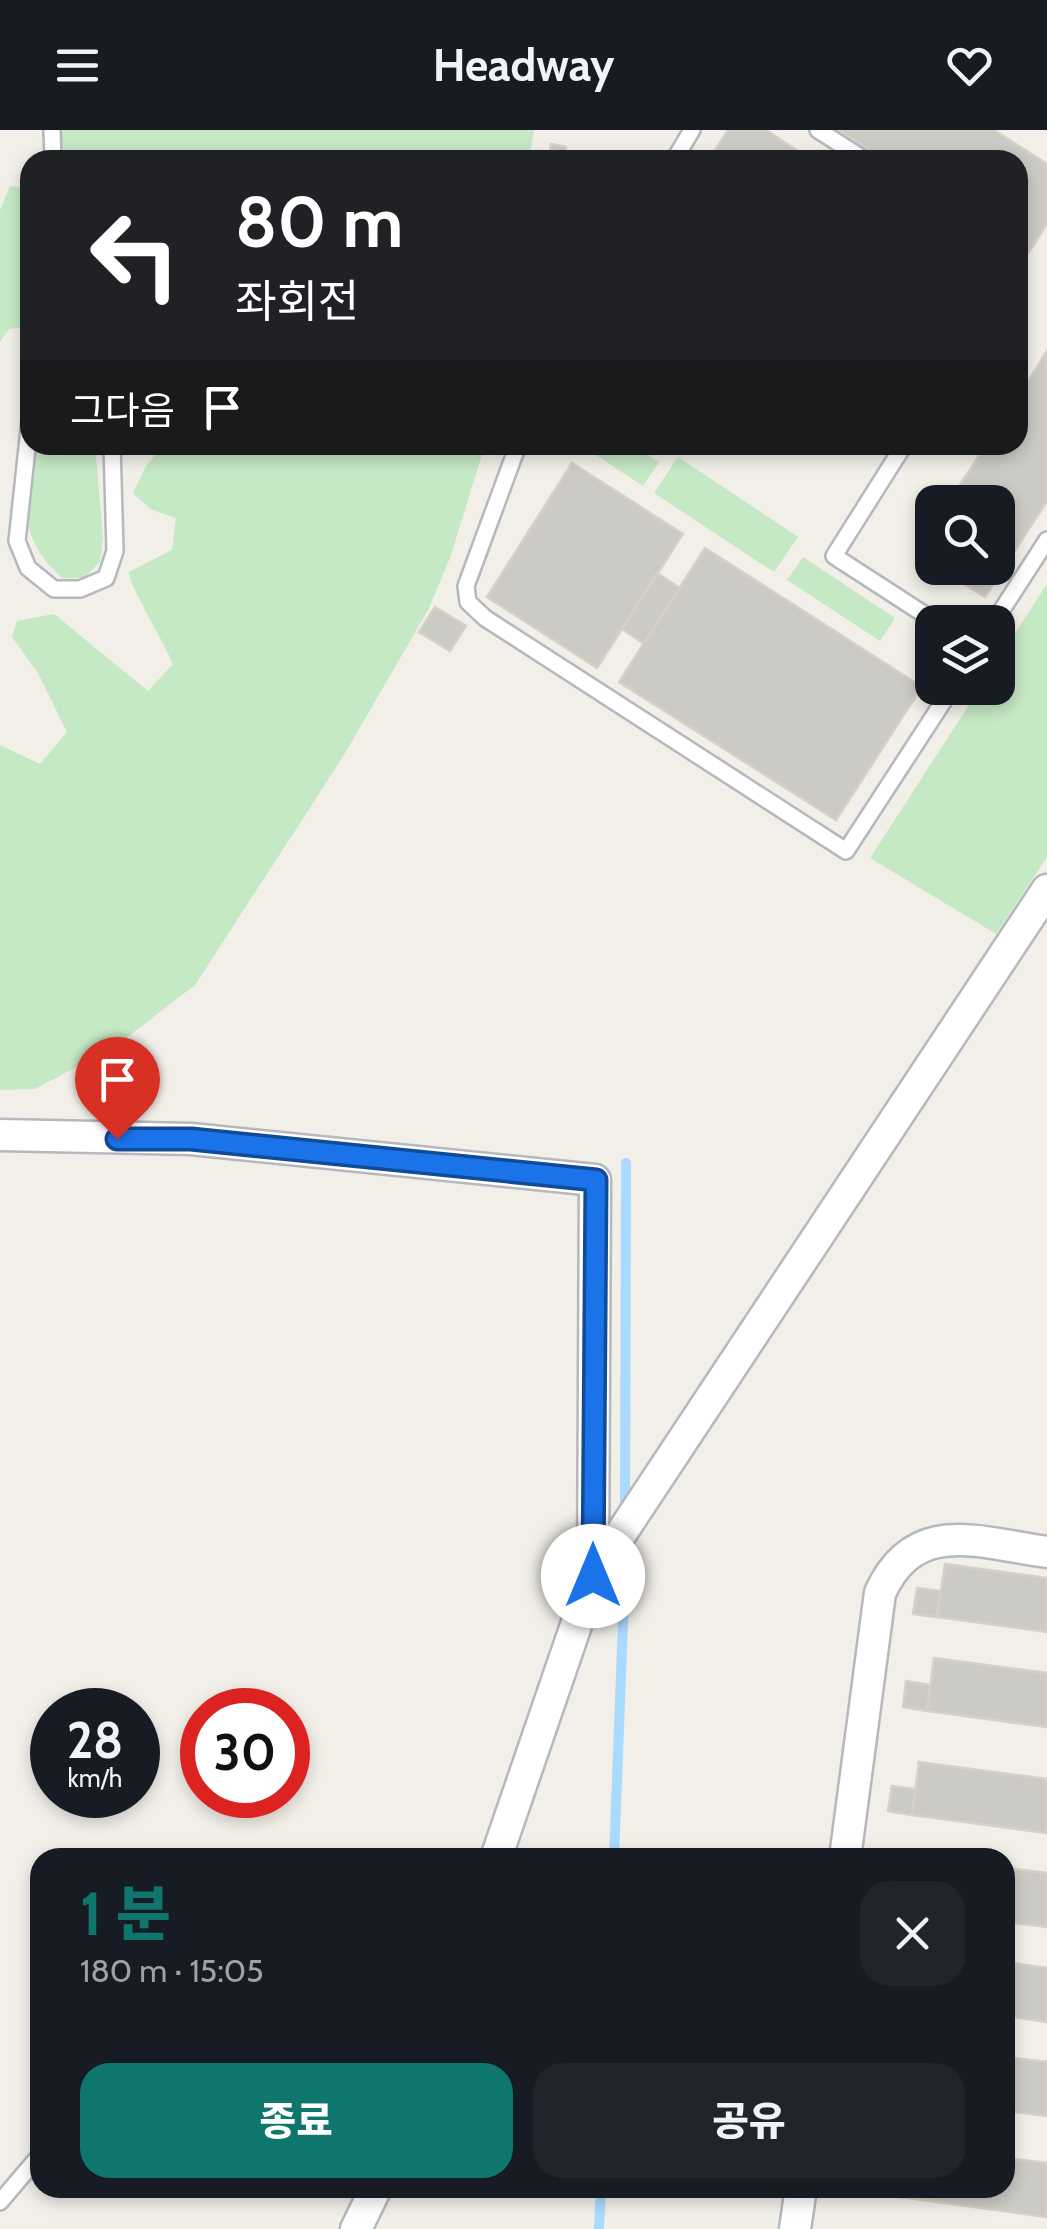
<!DOCTYPE html>
<html lang="ko">
<meta charset="utf-8">
<style>
:root{--surface:#171b24;--page:#20242c;--text:#f1f3f6;--muted:#9ea1a6;--accent:#0f766e}
body{margin:0;font-family:Cabin,"Noto Sans KR",sans-serif;background:var(--page);color:var(--text);height:100vh;display:flex;flex-direction:column;font-size:38px;white-space:nowrap}
*{box-sizing:border-box;margin:0}
p{font-size:32px;color:var(--muted)}
.icon{flex:none;width:55px;height:55px;fill:none;stroke:currentColor;stroke-width:2;stroke-linecap:round;stroke-linejoin:round}
.map{position:relative;flex:1;overflow:hidden}
.details{position:absolute;left:30px;top:1718px;width:985px;height:350px;display:flex;flex-direction:column;background:var(--surface);border-radius:30px;box-shadow:0 5px 15px #0003}
.details>*{flex:none}
.top-card{position:absolute;left:20px;top:20px;width:1008px;height:305px;border-radius:30px;box-shadow:0 5px 15px #0003;background:#202124;color:#fff;overflow:hidden}
.controls{position:absolute;left:915px;top:355px;display:grid;gap:20px}
.controls a{display:grid;place-items:center;width:100px;height:100px;border-radius:20px;background:var(--surface);box-shadow:0 5px 15px #0003;font-size:50px}
.speed{position:absolute;left:30px;top:1558px;display:flex;gap:20px;font-size:50px;font-weight:700;text-align:center}
.speed>*{display:grid;place-content:center;width:130px;height:130px;border-radius:50%;background:var(--surface);box-shadow:0 5px 15px #0003;line-height:1}
.speed small{font-size:25px;font-weight:400}
.speed .limit{border:15px solid #d22;background:#fff;color:#111}
.pin{position:absolute;display:grid;place-items:center;width:85px;height:85px;color:#fff;margin:-102px -42px;border-radius:50% 50% 50% 0;rotate:-45deg;box-shadow:0 0 10px #0007}
.pin .icon{rotate:45deg}
.me{position:absolute;width:110px;margin:-55px;rotate:0deg;stroke-linejoin:round;filter:drop-shadow(0 0 8px #0008)}
.turn{display:flex;align-items:center;gap:35px;height:210px;padding:0 50px;font-size:45px}
.turn .icon{width:130px;height:130px;stroke-width:2.5}
.turn b{display:block;font-size:70px;line-height:85px}
.then{display:flex;align-items:center;height:95px;padding:0 50px;background:#0003;gap:20px;font-size:38px}
.round{display:grid;place-items:center;flex:none;width:105px;height:105px;border-radius:30px;background:var(--page)}
.summary{display:flex;align-items:center;justify-content:space-between;height:170px;padding:0 50px}
h1{font-size:60px;font-weight:800;line-height:75px;color:var(--accent)}
.action{display:flex;gap:20px;margin-top:auto;padding:20px 50px}
.action a{flex:1;height:115px;border-radius:30px;background:var(--accent);color:#fff;font-size:40px;font-weight:800;line-height:115px;text-align:center}
.action a+a{background:var(--page);color:var(--text)}
header{display:flex;justify-content:space-between;align-items:center;height:130px;padding:0 50px;background:var(--surface);font-size:45px;font-weight:800}
.map>svg:first-child{display:block}
.green{fill:#c5e8c5}
.lines{fill:none;stroke-linecap:round;stroke-linejoin:round}
.stream{stroke:#aadaff;stroke-width:10}
.building{fill:#cccac5;stroke:#d6d1c6;stroke-width:2.5}
.lane-casing{stroke:#b5b8bc;stroke-width:20}
.street-casing{stroke:#b5b8bc;stroke-width:35}
.lane{stroke:#fff;stroke-width:15}
.street{stroke:#fff;stroke-width:30}
.route-casing{stroke:#114b97;stroke-width:25}
.route{stroke:#1a73e8;stroke-width:18}
</style>
<header><svg class="icon" aria-label="menu" viewBox="0 0 24 24"><path d="M4 6h16M4 12h16M4 18h16"/></svg>Headway<svg class="icon" aria-label="heart" viewBox="0 0 24 24"><path d="M12 20l-8-8c-3-5 5-10 8-4 3-6 11-1 8 4z"/></svg></header>
<div class="map">
<svg width="1047" height="2099" viewBox="0 0 1047 2099">
<rect width="100%" height="100%" fill="#f1efe8"/>
<!-- green -->
<path class="green" d="M61,0h473l-5,30h-466z
M10,56l20,2v138l-21,3 -9,13v-132z
M32,315h63l8,92 -3,25 -16,16h-22c-46,-42 -37,-76 -30,-133z
M164,315h321l-35,113 -22,52 -84,145 -149,230 -78,60 -82,44 -35,1v-345l40,19 27,-32 -29,-59 -26,-36 5,-16 37,-7 94,77 25,-27c-8,-21 -45,-80 -44,-92l43,-22 4,-32 -26,-9 -17,-16 13,-27z
M590,315h42l27,17 -16,24 -56,-37z
M678,327l120,80 -24,35 -120,-79z
M803,427l92,61 -15,23 -93,-61z
M1047,454v273l-51,77 -126,-76 110,-170h18v-28z"/>
<g class="lines">
<!-- stream -->
<path class="stream" d="M625,1382l1,-349
M614,1728l12,-314
M599,2099l2,-41"/>
</g>
<!-- building -->
<path class="building" d="M728,0h38l41,27 -98,3z
M838,0h156l53,34v60l-18,28 -11,-8v-84h-133z
M551,14l15,3 -2,13h-23l2,-9 7,2z
M1047,221v150l-62,96 -47,-29h60v-66h-49l37,-57h32v-48z
M572,333l111,71 -86,134 -110,-71z
M932,399v35l-16,-10z
M705,418l217,139 -86,133 -217,-138z
M657,443l23,15 -36,56 -22,-15z
M435,477l31,19 -16,25 -31,-19z
M945,1434l102,14v54l-110,-15z
M917,1458l24,3 -4,26 -24,-3z
M934,1528l113,15v54l-120,-16z
M906,1551l24,4 -3,26 -24,-4z
M919,1632l128,17v54l-135,-18z
M892,1656l23,3 -3,26 -24,-4z
M1005,1738l42,5v54l-42,-5z
M1005,1832l42,6v54l-42,-6z
M1005,1927l42,5v54l-42,-5z
M1005,2028l42,5v54l-184,-25 1,-4h141z"/>
<g class="lines">
<defs>
<path id="lane" d="M52,0l1,30
M818,0l47,30
M674,30l18,-30
M1018,127v7
M30,290l-13,121 11,27 26,21h26l26,-11 9,-27 -3,-106
M518,315l-52,141 2,16 17,16 361,233 106,-163
M904,315l-70,111 102,66
M994,492l53,-82
M0,2072l40,-47"/>
<path id="street" d="M0,1005l191,4 404,41 -2,396
M496,1728l97,-282 454,-686
M845,1728l35,-265c35,-77 99,-50 167,-41
M356,2099l20,-41
M795,2099l6,-41"/>
</defs>
<!-- lane casing -->
<use href="#lane" class="lane-casing"/>
<!-- street casing -->
<use href="#street" class="street-casing"/>
<!-- lane -->
<use href="#lane" class="lane"/>
<!-- street -->
<use href="#street" class="street"/>
</g>
<g class="lines">
<defs>
<path id="route" d="M117,1009h74l405,41 -3,396"/>
</defs>
<!-- route casing -->
<use href="#route" class="route-casing"/>
<!-- route -->
<use href="#route" class="route"/>
</g>
</svg>
<div class="controls">
<a><svg class="icon" aria-label="search" viewBox="0 0 24 24"><circle cx="10" cy="10" r="6"/><path d="M15 15l6 6"/></svg></a>
<a><svg class="icon" aria-label="layers" viewBox="0 0 24 24"><path d="M12 4l9 5-9 5-9-5zM3 14l9 5 9-5"/></svg></a>
</div>
<div class="speed"><div>28<small>km/h</small></div><div class="limit">30</div></div>
<div class="pin" style="left:117px;top:1009px;background:#d93025"><svg class="icon" aria-label="arrive" viewBox="0 0 24 24"><path d="M6 21V4h12l-3 4 3 4H6"/></svg></div>
<svg class="me" style="left:593px;top:1446px" viewBox="-20 -20 40 40"><circle r="19" fill="#fff"/><path d="M0-13L10 11 0 6-10 11z" fill="#1a73e8"/></svg>
<div class="top-card">
<div class="turn"><svg class="icon" aria-label="left" viewBox="0 0 24 24"><path d="M17 20v-9H6M10 6l-5 5 5 5"/></svg><div><b>80 m</b>좌회전</div></div>
<div class="then">그다음<svg class="icon" aria-label="arrive" viewBox="0 0 24 24"><path d="M6 21V4h12l-3 4 3 4H6"/></svg></div>
</div>
<section class="details">
<div class="summary"><div><h1>1 분</h1><p>180 m · 15:05</p></div><a class="round"><svg class="icon" aria-label="close" viewBox="0 0 24 24"><path d="M6 6l12 12M18 6L6 18"/></svg></a></div>
<div class="action"><a>종료</a><a>공유</a></div>
</section>
</div>
